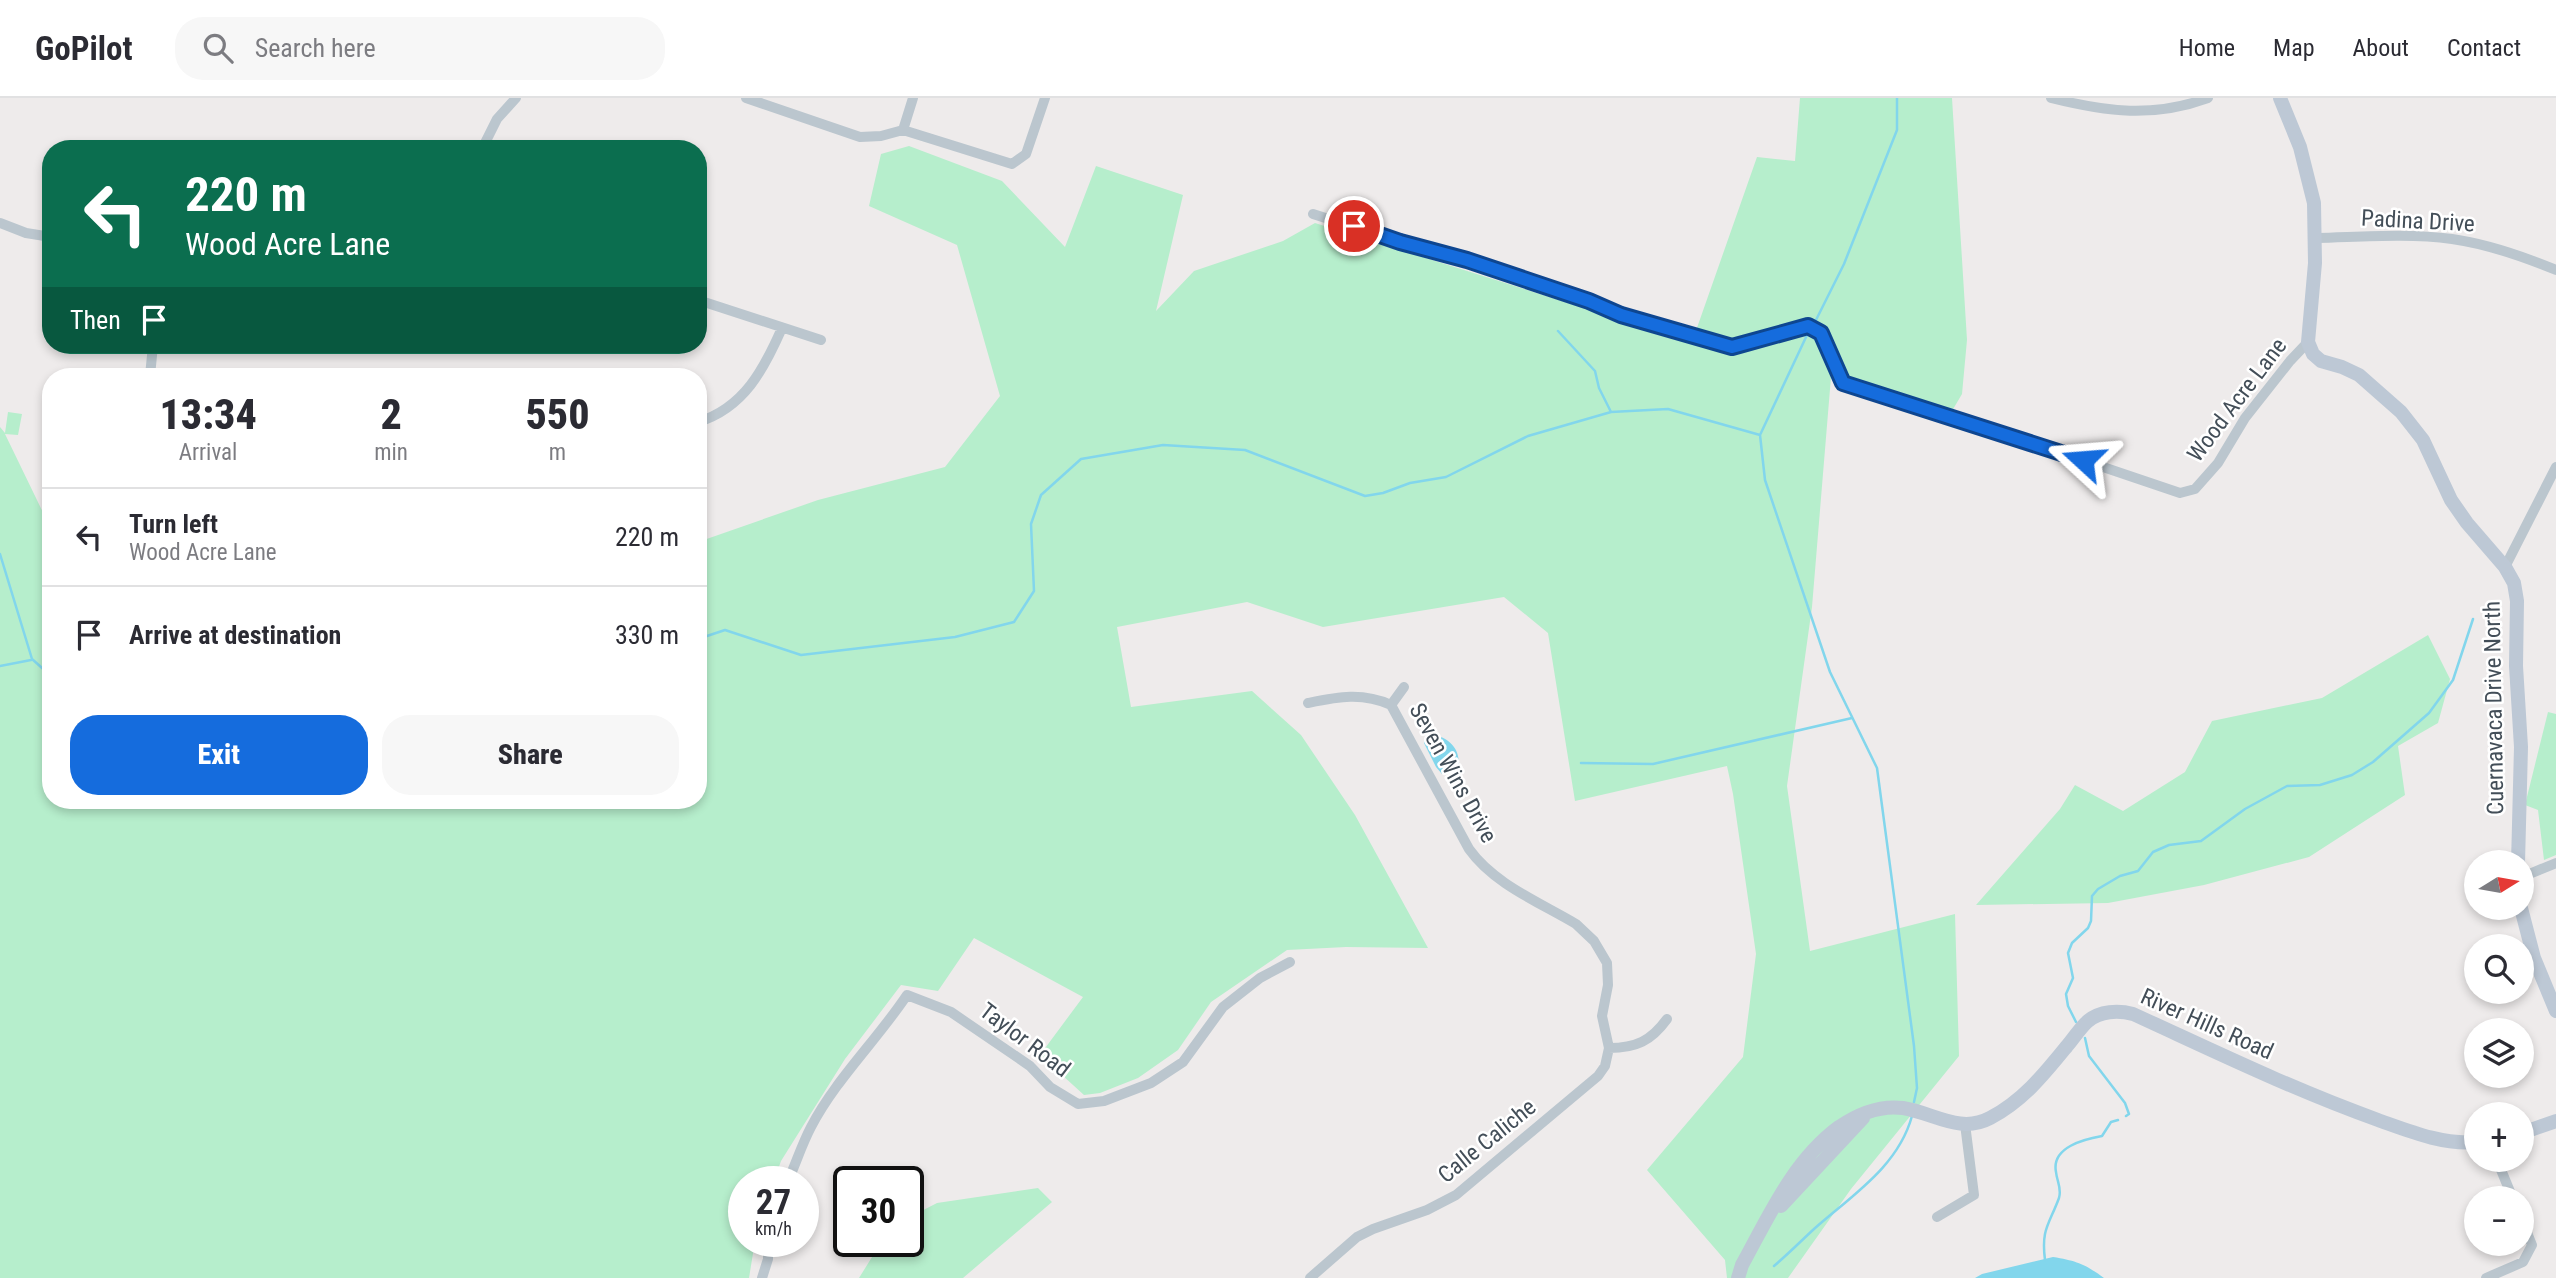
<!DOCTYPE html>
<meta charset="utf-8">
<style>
:root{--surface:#fff;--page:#f7f7f7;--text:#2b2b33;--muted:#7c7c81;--line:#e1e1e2;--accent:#156cdd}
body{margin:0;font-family:"Roboto Condensed",sans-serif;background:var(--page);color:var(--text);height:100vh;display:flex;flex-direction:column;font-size:26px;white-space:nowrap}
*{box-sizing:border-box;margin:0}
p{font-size:23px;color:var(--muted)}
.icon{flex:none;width:38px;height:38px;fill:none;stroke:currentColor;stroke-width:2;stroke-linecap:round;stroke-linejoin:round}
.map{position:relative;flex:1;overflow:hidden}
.details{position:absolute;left:42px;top:270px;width:665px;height:441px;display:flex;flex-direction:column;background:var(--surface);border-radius:28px;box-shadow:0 4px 10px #0003}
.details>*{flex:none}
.banner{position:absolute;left:42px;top:42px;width:665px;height:214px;border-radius:28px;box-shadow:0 4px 10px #0003;background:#0b6e4f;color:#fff;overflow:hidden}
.needle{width:46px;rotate:79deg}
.buttons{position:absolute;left:2464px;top:752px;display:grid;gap:14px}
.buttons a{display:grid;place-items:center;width:70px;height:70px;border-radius:50%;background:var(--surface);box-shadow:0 4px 10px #0003;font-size:35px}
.speed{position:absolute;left:728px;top:1068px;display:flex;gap:14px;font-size:35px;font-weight:700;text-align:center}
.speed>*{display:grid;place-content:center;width:91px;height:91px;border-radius:50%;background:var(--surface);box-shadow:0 4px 10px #0003;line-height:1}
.speed small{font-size:18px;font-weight:400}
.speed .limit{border:4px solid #111;border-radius:10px;background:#fff;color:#111}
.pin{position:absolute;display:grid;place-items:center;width:60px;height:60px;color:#fff;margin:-30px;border:4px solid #fff;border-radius:50%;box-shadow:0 2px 7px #0007}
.me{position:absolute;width:77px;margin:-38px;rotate:289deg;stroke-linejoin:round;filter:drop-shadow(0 0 5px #0008)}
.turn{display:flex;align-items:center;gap:24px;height:147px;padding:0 28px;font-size:32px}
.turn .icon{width:91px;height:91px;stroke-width:2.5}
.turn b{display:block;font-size:49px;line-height:60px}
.then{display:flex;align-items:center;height:66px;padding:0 28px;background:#0003;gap:14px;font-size:26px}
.eta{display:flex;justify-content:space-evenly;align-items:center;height:119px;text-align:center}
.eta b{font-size:42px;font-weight:800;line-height:49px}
.cta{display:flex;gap:14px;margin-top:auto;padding:14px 28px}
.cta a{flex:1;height:80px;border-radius:28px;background:var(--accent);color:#fff;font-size:28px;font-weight:800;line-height:80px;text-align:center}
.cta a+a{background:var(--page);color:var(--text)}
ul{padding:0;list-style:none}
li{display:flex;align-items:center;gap:21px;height:98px;padding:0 28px;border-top:2px solid var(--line)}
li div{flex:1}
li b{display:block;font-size:26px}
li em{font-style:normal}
header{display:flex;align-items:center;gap:42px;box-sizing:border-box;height:98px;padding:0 35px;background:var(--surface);border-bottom:2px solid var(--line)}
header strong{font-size:33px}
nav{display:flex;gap:38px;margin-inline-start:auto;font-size:24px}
.search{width:490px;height:63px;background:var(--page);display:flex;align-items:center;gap:18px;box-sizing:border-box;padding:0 24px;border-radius:28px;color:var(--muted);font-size:26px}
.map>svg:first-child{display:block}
.green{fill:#b6eecc}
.water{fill:#82d6ec}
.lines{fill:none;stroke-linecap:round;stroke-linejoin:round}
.stream{stroke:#82d6ec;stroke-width:2.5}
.street{stroke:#bbc6ce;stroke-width:10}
.secondary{stroke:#bdc8d5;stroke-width:14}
.route-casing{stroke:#0e4690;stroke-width:18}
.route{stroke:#156cdd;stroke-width:12}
.labels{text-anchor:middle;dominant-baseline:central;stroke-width:5;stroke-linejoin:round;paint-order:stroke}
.street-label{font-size:23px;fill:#434e58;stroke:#fff}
</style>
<header>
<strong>GoPilot</strong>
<div class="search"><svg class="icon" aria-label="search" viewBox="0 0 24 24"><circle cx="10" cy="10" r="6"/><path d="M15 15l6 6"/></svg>Search here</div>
<nav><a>Home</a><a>Map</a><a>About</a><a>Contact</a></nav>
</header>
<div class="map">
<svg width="2556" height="1180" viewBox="0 0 2556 1180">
<rect width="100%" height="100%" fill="#eeebeb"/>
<!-- green -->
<path class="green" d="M1800,0h152l15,242 -5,54 -10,17 -96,-28 -12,-11 -13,5 -19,230 -25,179 23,165 145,-37 4,142 -108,133 -63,89h-61l-2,-18 -78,-90 96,-113 13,-103 -23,-160 -6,-28 -152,35 -27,-168 -44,-36 -181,30 -76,-25 -130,25 14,80 121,-16 49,44 54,80 73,133 -82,-1 -59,3 -76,52 -33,48 -40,28 -38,15 -16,2 -44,-40 43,-58 -109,-59 -36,53 -37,-6 -56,74 -64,102 -7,20h-30v60h11l-6,37h-749v-851l5,6 3,-21 14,2 -4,21 -13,-1 46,95v271h647v-258l120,-42 127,-33 55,-71 -43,-151 -88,-39 12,-52 28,-8 93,35 63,66 31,-81 87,29 -27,116 38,-40 89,-30 32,-18 377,119 65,-185 38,4z
M2428,537l22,44 -12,44 -40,23 7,49 -96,62 -105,28 -96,18 -132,2 84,-96 15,-24 48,26 62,-39 27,-51 110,-23z
M2548,614l8,2v141l-12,5 -6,-50 -13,-5z
M1038,1090l14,14 -89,76h-104l23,-37h26v-23l29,-15z"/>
<!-- water -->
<path class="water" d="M1431,637c16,0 31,15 27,31l-7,6 -9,2 -6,-7 -12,-24 2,-5z
M2053,1159c24,4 32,7 51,21h-129l7,-4z"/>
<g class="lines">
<!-- stream -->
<path class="stream" d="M1815,224l29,-58 53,-134v-32
M1558,233l37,40 4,17 12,24
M1807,237l-47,100 5,45 65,192 47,96 37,278 3,42 -3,14
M0,456l32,105 19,17
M698,541l27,-9 76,25 154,-18 59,-15 20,-31 -3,-67 10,-29 40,-36 82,-14 82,5 120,46 18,-3 27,-10 36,-6 82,-41 83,-24 57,-3 92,26
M0,568l31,-6
M1581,665l72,1 199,-46
M2076,924l-8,-16 -2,-12 7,-16 -5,-25 4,-10 16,-15 3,-7 1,-25 6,-7 22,-13 18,-5 15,-19 16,-7 32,-4 44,-32 42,-23 33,-1 32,-10 21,-13 56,-49 24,-33 20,-61
M2085,940l4,18 36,47 4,11 -3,2
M2045,1162c-4,-31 4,-35 14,-62 3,-10 -2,-16 -3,-26 -5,-25 29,-33 46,-36l9,-14 7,-2
M1774,1168c14,-12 27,-25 40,-37 37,-33 84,-62 98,-113"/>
<!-- street -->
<path class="street" d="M746,0l114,39 21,-1 22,-6 109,34 14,-10 19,-56
M2051,0c56,14 102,20 157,0
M903,32l10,-32
M482,51l15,-30 19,-21
M1313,116l87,28 67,18 122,41 32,14 111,32 76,-21 13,7 22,50 32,12 107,31 198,67 15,-4 23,-26 27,-45 45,-57 18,-19
M0,125l26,10 25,4
M2316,140c45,-1 91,-5 136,1 36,5 70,17 104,31
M698,202l123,40
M150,278l3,-31
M698,324c46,-14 66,-53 84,-94
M2505,469l51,-100
M1308,605c30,-6 54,-11 83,2l78,144c25,35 70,53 107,75l18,17 13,22 1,22 -6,31 7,32
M1391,607l13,-18
M2522,779l34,-14
M2497,1062l16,39
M788,1083c8,-18 14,-37 23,-54 25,-48 66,-87 96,-132l44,17 79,54 20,21 28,17 26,-3 47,-18 32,-21 40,-55 37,-29 30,-16
M1937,1119l37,-22 -9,-71
M762,1180l6,-19v-18
M1310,1180l47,-41 16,-8 54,-19 29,-15 142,-119 7,-10 4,-18c27,0 42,-7 58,-29
M2486,1180l37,-16 9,-17 -10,-25"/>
<!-- secondary -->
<path class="secondary" d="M2280,0l20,49 14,56 1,60 -7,79 5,12 8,7 21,6 17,8 42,37 22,28 28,60 16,23 38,44 9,16 3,18 -1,65 5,81 -3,116
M2521,810l13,50 22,53
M2522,1035l34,-12
M1781,1108l82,-88
M1738,1180l4,-13c27,-49 51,-104 97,-138 19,-13 41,-22 64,-19 31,5 57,26 87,10 33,-17 55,-45 77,-72 7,-8 13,-18 21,-25 12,-10 30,-11 45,-7 81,37 161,76 245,106 31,11 65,25 98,22"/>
</g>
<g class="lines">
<defs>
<path id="route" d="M1354,128l46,16 67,18 122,41 32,14 111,32 76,-21 13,7 22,50 240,77"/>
</defs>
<!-- route casing -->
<use href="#route" class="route-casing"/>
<!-- route -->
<use href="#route" class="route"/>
</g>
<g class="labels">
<!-- street labels -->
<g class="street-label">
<text transform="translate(2418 123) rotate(3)">Padina Drive</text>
<text transform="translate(2237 302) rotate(-53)">Wood Acre Lane</text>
<text transform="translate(2494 610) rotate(-91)">Cuernavaca Drive North</text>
<text transform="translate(1453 675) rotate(61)">Seven Wins Drive</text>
<text transform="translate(2207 926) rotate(24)">River Hills Road</text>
<text transform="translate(1025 942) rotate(37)">Taylor Road</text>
<text transform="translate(1487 1043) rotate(-39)">Calle Caliche</text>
</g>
</g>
</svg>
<div class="buttons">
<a><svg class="needle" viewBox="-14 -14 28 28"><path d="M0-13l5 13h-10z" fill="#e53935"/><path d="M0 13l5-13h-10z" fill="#7c7c81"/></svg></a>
<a><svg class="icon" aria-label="search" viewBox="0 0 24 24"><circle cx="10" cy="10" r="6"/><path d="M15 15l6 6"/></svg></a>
<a><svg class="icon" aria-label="layers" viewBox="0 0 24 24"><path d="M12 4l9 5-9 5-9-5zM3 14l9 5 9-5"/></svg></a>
<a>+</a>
<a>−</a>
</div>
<div class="speed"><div>27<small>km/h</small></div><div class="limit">30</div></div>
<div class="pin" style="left:1354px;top:128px;background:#d93025"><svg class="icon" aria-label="arrive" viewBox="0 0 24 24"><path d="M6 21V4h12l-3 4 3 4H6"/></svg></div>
<svg class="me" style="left:2083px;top:362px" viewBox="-20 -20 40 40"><path d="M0-17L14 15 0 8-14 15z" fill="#156cdd" stroke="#fff" stroke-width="4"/></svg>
<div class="banner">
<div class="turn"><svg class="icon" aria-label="left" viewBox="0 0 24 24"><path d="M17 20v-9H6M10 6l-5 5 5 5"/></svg><div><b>220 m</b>Wood Acre Lane</div></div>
<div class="then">Then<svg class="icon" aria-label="arrive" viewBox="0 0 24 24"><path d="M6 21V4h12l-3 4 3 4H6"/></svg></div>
</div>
<section class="details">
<div class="eta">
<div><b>13:34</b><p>Arrival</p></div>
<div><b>2</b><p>min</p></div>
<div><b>550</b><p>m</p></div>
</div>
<ul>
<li><svg class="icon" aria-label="left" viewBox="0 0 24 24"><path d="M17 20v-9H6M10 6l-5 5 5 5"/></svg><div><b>Turn left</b><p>Wood Acre Lane</p></div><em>220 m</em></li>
<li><svg class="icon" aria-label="arrive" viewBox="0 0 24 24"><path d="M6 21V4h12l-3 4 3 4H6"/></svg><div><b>Arrive at destination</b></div><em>330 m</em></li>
</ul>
<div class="cta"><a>Exit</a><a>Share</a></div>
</section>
</div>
